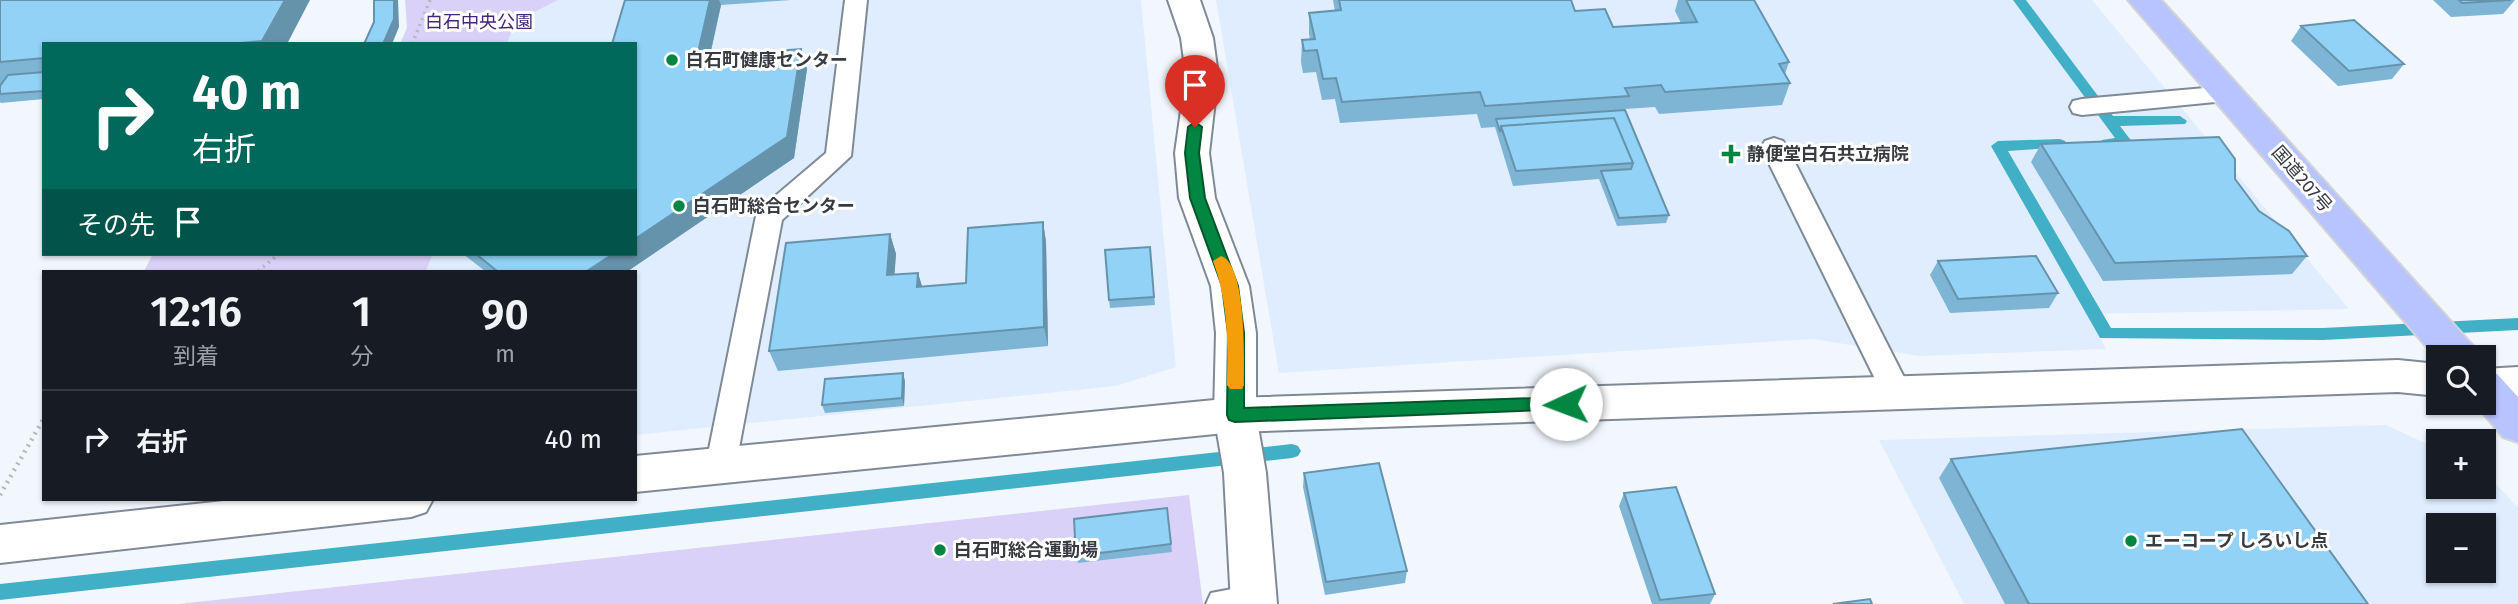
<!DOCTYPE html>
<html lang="ja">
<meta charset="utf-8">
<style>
:root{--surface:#171b24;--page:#242831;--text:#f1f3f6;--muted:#9ea1a6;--line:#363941}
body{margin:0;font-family:"Fira Sans","Noto Sans JP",sans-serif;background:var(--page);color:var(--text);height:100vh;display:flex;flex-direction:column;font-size:26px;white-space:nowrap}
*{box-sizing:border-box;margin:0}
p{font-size:23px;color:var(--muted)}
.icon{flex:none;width:38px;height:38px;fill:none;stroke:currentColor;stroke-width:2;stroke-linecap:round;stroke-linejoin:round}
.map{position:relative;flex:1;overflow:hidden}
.details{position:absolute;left:42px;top:270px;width:595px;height:231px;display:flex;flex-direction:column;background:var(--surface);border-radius:0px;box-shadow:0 2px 5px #0004}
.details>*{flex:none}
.banner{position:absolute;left:42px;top:42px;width:595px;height:214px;border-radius:0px;box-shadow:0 2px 5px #0004;background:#00695c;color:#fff;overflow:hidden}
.fabs{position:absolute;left:2426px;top:345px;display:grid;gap:14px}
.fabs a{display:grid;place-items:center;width:70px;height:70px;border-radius:0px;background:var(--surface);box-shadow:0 2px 5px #0004;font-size:35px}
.pin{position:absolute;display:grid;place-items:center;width:60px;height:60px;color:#fff;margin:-72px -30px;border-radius:50% 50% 50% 0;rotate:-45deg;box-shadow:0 0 7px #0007}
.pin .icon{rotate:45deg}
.me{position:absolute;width:77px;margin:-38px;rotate:268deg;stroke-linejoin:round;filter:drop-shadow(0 0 5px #0008)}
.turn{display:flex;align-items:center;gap:24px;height:147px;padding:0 35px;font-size:32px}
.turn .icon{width:91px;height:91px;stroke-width:2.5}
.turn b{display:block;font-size:49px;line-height:60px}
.then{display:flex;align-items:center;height:66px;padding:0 35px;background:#0003;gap:14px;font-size:26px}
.eta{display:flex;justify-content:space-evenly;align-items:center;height:119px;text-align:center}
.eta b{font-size:42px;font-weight:600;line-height:49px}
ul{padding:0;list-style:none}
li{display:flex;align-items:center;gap:21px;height:98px;padding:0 35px;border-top:2px solid var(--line)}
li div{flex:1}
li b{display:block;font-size:26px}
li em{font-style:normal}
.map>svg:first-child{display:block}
.built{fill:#e0edfe;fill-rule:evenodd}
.green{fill:#dad1f8}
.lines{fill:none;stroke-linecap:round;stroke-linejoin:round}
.stream{fill:#41b0c6;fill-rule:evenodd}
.service-casing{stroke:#7f8a97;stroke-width:4}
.minor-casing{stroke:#7f8a97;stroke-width:4}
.tertiary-casing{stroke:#7f8a97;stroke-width:4}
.secondary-casing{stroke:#7f8a97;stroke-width:4}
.trunk-casing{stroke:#d3d4d5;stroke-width:4}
.path-far1{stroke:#b4b9bf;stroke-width:3.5;stroke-dasharray:2 4.5;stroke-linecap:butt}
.path{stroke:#b4b9bf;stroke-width:4.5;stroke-dasharray:2 5;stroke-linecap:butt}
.service{fill:#fff;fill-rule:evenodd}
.minor{fill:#fff;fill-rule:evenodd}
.tertiary{fill:#fff;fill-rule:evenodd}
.secondary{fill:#fff;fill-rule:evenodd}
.trunk{fill:#b8c4fe;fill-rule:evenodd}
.wall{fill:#7eb5d4}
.shaded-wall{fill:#6693ac}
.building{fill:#92d2f6;stroke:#6693ac;stroke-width:2}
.route{fill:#038641;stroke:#02572a;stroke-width:2}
.slow{fill:#f59e0b}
.poi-dot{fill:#038641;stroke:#fff;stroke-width:2.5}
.labels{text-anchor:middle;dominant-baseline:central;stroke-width:6;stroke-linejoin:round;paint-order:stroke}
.park-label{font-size:18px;fill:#452779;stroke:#fff}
.poi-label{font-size:18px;font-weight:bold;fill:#383c42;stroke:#fff;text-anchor:start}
.street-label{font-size:18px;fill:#383c42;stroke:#fff}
</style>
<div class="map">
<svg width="2518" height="604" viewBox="0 0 2518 604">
<rect width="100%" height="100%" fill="#f2f7fd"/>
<!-- built -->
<path class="built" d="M558,0h583l35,367 -60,19 -481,49v-164h-209l7,-17h202v-210h-128l8,-22z
M1216,0h876l257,309 -262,5 19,35 -187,7 -106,-17 -534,34z
M2386,425l52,24v37h45v-16l35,38v96h-554l-85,-164zM2438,525h45v45h-45z"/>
<!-- green -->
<path class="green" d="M405,0h153l-43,22 -8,22h-107l7,-16z
M153,254h280l-7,17h-282z
M1189,495l14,109h-1025z"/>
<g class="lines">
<!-- stream -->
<path class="stream" d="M2013,0h13l87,116h67l7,5 -2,3 -65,2 13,17 -2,3h-29l-2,-3 2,-3 13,-2z
M2060,139l5,2 2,3 -2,3 -57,4 103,177h212l195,-10v12l-195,10 -223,-2 -109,-192 7,-5z
M1292,444l6,2 3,5 -3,5 -6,2 -1292,142v-16z"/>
<defs>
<path id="service" d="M845,0h22l-16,156 -69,64 -46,244 -4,9 -11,4 -11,-4 -4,-9 50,-248 4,-7 66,-56z
M2227,86l9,2 3,6 -3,6 -154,15 -9,-2 -3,-6 3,-6 9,-2z
M1774,138l9,3 4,6 125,246 -5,8 -10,4 -10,-4 -5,-8 -121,-246 4,-6z
M1253,585l12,4 5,11 -2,4h-62l5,-11z"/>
<path id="minor" d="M1168,0h32l13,38 5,37 -9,78 6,45 34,88 7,47v82l10,58 11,131h-46l-7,-131 -10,-58 2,-82 -5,-47 -32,-88 -4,-45 11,-78 -5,-37z"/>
<path id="tertiary" d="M2398,360l40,4v32l-40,-4 -1163,40 -600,60v-36l600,-58z
M242,499h191l-7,13 -15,5 -411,46v-38z"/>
<path id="secondary" d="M2518,367v32l-35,2v-32z"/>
<path id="trunk" d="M2128,0h33l312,346 6,11h-41v3z
M2483,369l14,5 21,23v45l-15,-5 -29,-35h9z"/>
</defs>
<!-- service casing -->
<use href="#service" class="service-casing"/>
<!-- minor casing -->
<use href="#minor" class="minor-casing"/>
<!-- tertiary casing -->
<use href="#tertiary" class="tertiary-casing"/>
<!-- secondary casing -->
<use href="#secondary" class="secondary-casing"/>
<!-- trunk casing -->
<use href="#trunk" class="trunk-casing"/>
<!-- path-far1 -->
<path class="path-far1" d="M412,44l18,-44
M258,271l21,-17"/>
<!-- path -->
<path class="path" d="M0,495l44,-77"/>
<!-- service -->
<use href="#service" class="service"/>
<!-- minor -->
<use href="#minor" class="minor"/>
<!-- tertiary -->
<use href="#tertiary" class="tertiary"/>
<!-- secondary -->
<use href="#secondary" class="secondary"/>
<!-- trunk -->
<use href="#trunk" class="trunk"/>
</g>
<!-- wall -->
<path class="wall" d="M0,0l287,44h-243v55l-43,4 -1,-1v-16l1,-1h-1z
M625,0h166l-70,5 -11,51 91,-7 6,20 -13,89 -166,113h-143l-22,-17h172v-210z
M1333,0h239h-1l4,11 38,16 68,-4 -6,-12 3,-11h76l35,62 -4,12 5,9 -8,22 -123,9 -4,-7 -30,2 44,106 -3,8 -49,3 -18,-47 -86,7 -18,-59 -14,1 -4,-14 -137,9 -5,-24 -13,1 -6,-28 -13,1 -2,-11 1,-22h8l-1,-6v-21l26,-2z
M2433,0h82l-12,14 -52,3z
M2301,26l103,38 -12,15 -54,7 -47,-45z
M2041,144l194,35 24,32 48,45 -15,18 -189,7 -72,-119z
M1043,222l3,20 2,104 -270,25 -9,-20 121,-117 6,20 -2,20 28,13 44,-4z
M1150,247l5,58 -45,3 -1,-8z
M1938,261l120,32 -9,15 -99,5 -20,-38z
M905,381l-1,25 -79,7 -3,-8z
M1951,459l417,145h-363l-66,-126z
M1304,473l103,98 -2,12 -80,12 -22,-108z
M1624,493l91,101 -5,10h-58l-33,-98z
M1171,544l1,8 -94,11 -2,-7z"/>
<!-- shaded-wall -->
<path class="shaded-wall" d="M285,0h25l-23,44h-23l-2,-3z
M394,0h4l1,27 -7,17h-9z
M710,0h9l2,5 -16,72 -8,-20z
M801,49l6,20 -13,89 -166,113h-41l26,-17h22v-15z
M1043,222l3,20 2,104 -4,-19z
M890,234l6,20 -3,41 -6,-20z
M918,273l6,19 -7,-5z
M903,373l2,8 -1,25 -2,-8z"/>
<!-- building -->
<path class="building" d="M0,0h285l-23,41 -31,3h-187v14l-44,4z
M374,0h20v19l-11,25h-19l10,-22z
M625,0h85l-13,57 104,-8 -14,88 -152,102v-195h-23z
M1339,0h232l4,11 30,-2 8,18 84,-5 -11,-22h68l35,62 -10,2 11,19 -125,9 -4,-7 -36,3 4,8 -144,10 -5,-14 -138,10 -6,-24 -13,1 -6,-29 -13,1 -2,-11 13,-1 -6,-26 32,-3z
M2459,0h52l-49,3z
M2354,20l50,44 -55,7 -48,-45z
M44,72v19l-44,3v-8l8,-11z
M1625,110l44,105 -50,3 -18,-47 30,-2 2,-6 -19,-45 -113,8 -1,6 -4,-13z
M1614,118l19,45 -117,8 -15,-45z
M2219,137l16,22v20l24,32 30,20 18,25 -192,7 -74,-119z
M1043,222l1,105 -275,24 17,-108 104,-9 -3,41 31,-2 -1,14 49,-4 2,-55z
M1150,247l4,50 -45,3 -4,-50z
M476,254h137l-26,17h-90z
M2036,256l22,37 -100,6 -20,-38z
M903,373l-1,25 -80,7 3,-26z
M2242,429l126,175h-339l-78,-145z
M1379,463l28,108 -81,11 -22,-109z
M1676,487l39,107 -55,6 -36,-107z
M1167,508l4,36 -95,12 -2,-37z
M1870,599l2,5h-39z"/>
<!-- route -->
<path class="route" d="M1195,122l7,5 -3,26 6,45 33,88 6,47v75l322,-11 6,2 3,5 -3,5 -337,13 -6,-2 -2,-5 1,-82 -6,-47 -32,-88 -5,-45 3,-26z"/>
<!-- slow -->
<path class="slow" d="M1221,256c26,8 23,105 23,129l-2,4h-12l-3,-4c1,-43 1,-83 -14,-124z"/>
<!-- markers -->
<g class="poi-dot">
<circle cx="672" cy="60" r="7"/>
<path d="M1727.5 143.5h7v7h7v7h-7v7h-7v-7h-7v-7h7z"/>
<circle cx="679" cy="206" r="7"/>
<circle cx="2131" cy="541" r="7"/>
<circle cx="940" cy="550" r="7"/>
</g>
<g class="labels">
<!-- park labels -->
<g class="park-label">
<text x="479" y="22">白石中央公園</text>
</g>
<!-- poi labels -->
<g class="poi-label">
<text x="686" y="60">白石町健康センター</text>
<text x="1747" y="154">静便堂白石共立病院</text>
<text x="693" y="206">白石町総合センター</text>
<text x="2145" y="541">エーコープ しろいし点</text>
<text x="954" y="550">白石町総合運動場</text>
</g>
<!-- street labels -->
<g class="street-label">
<text transform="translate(2302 179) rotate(49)">国道207号</text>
</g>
</g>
</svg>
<div class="fabs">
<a><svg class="icon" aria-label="search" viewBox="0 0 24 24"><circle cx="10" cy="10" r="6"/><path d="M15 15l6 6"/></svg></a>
<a>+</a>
<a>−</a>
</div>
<div class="pin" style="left:1195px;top:127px;background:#d93025"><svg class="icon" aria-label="arrive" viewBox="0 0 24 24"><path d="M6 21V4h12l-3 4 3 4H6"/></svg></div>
<svg class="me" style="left:1566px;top:404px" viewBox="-20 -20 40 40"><circle r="19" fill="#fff"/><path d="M0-13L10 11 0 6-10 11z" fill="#038641"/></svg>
<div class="banner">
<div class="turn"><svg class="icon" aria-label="right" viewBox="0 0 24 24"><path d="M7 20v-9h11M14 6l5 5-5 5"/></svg><div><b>40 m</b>右折</div></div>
<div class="then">その先<svg class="icon" aria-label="arrive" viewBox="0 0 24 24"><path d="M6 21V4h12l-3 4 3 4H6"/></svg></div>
</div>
<section class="details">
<div class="eta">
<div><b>12:16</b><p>到着</p></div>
<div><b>1</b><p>分</p></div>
<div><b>90</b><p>m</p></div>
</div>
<ul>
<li><svg class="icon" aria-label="right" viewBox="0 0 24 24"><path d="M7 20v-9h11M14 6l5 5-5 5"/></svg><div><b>右折</b></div><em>40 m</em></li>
</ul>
</section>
</div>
